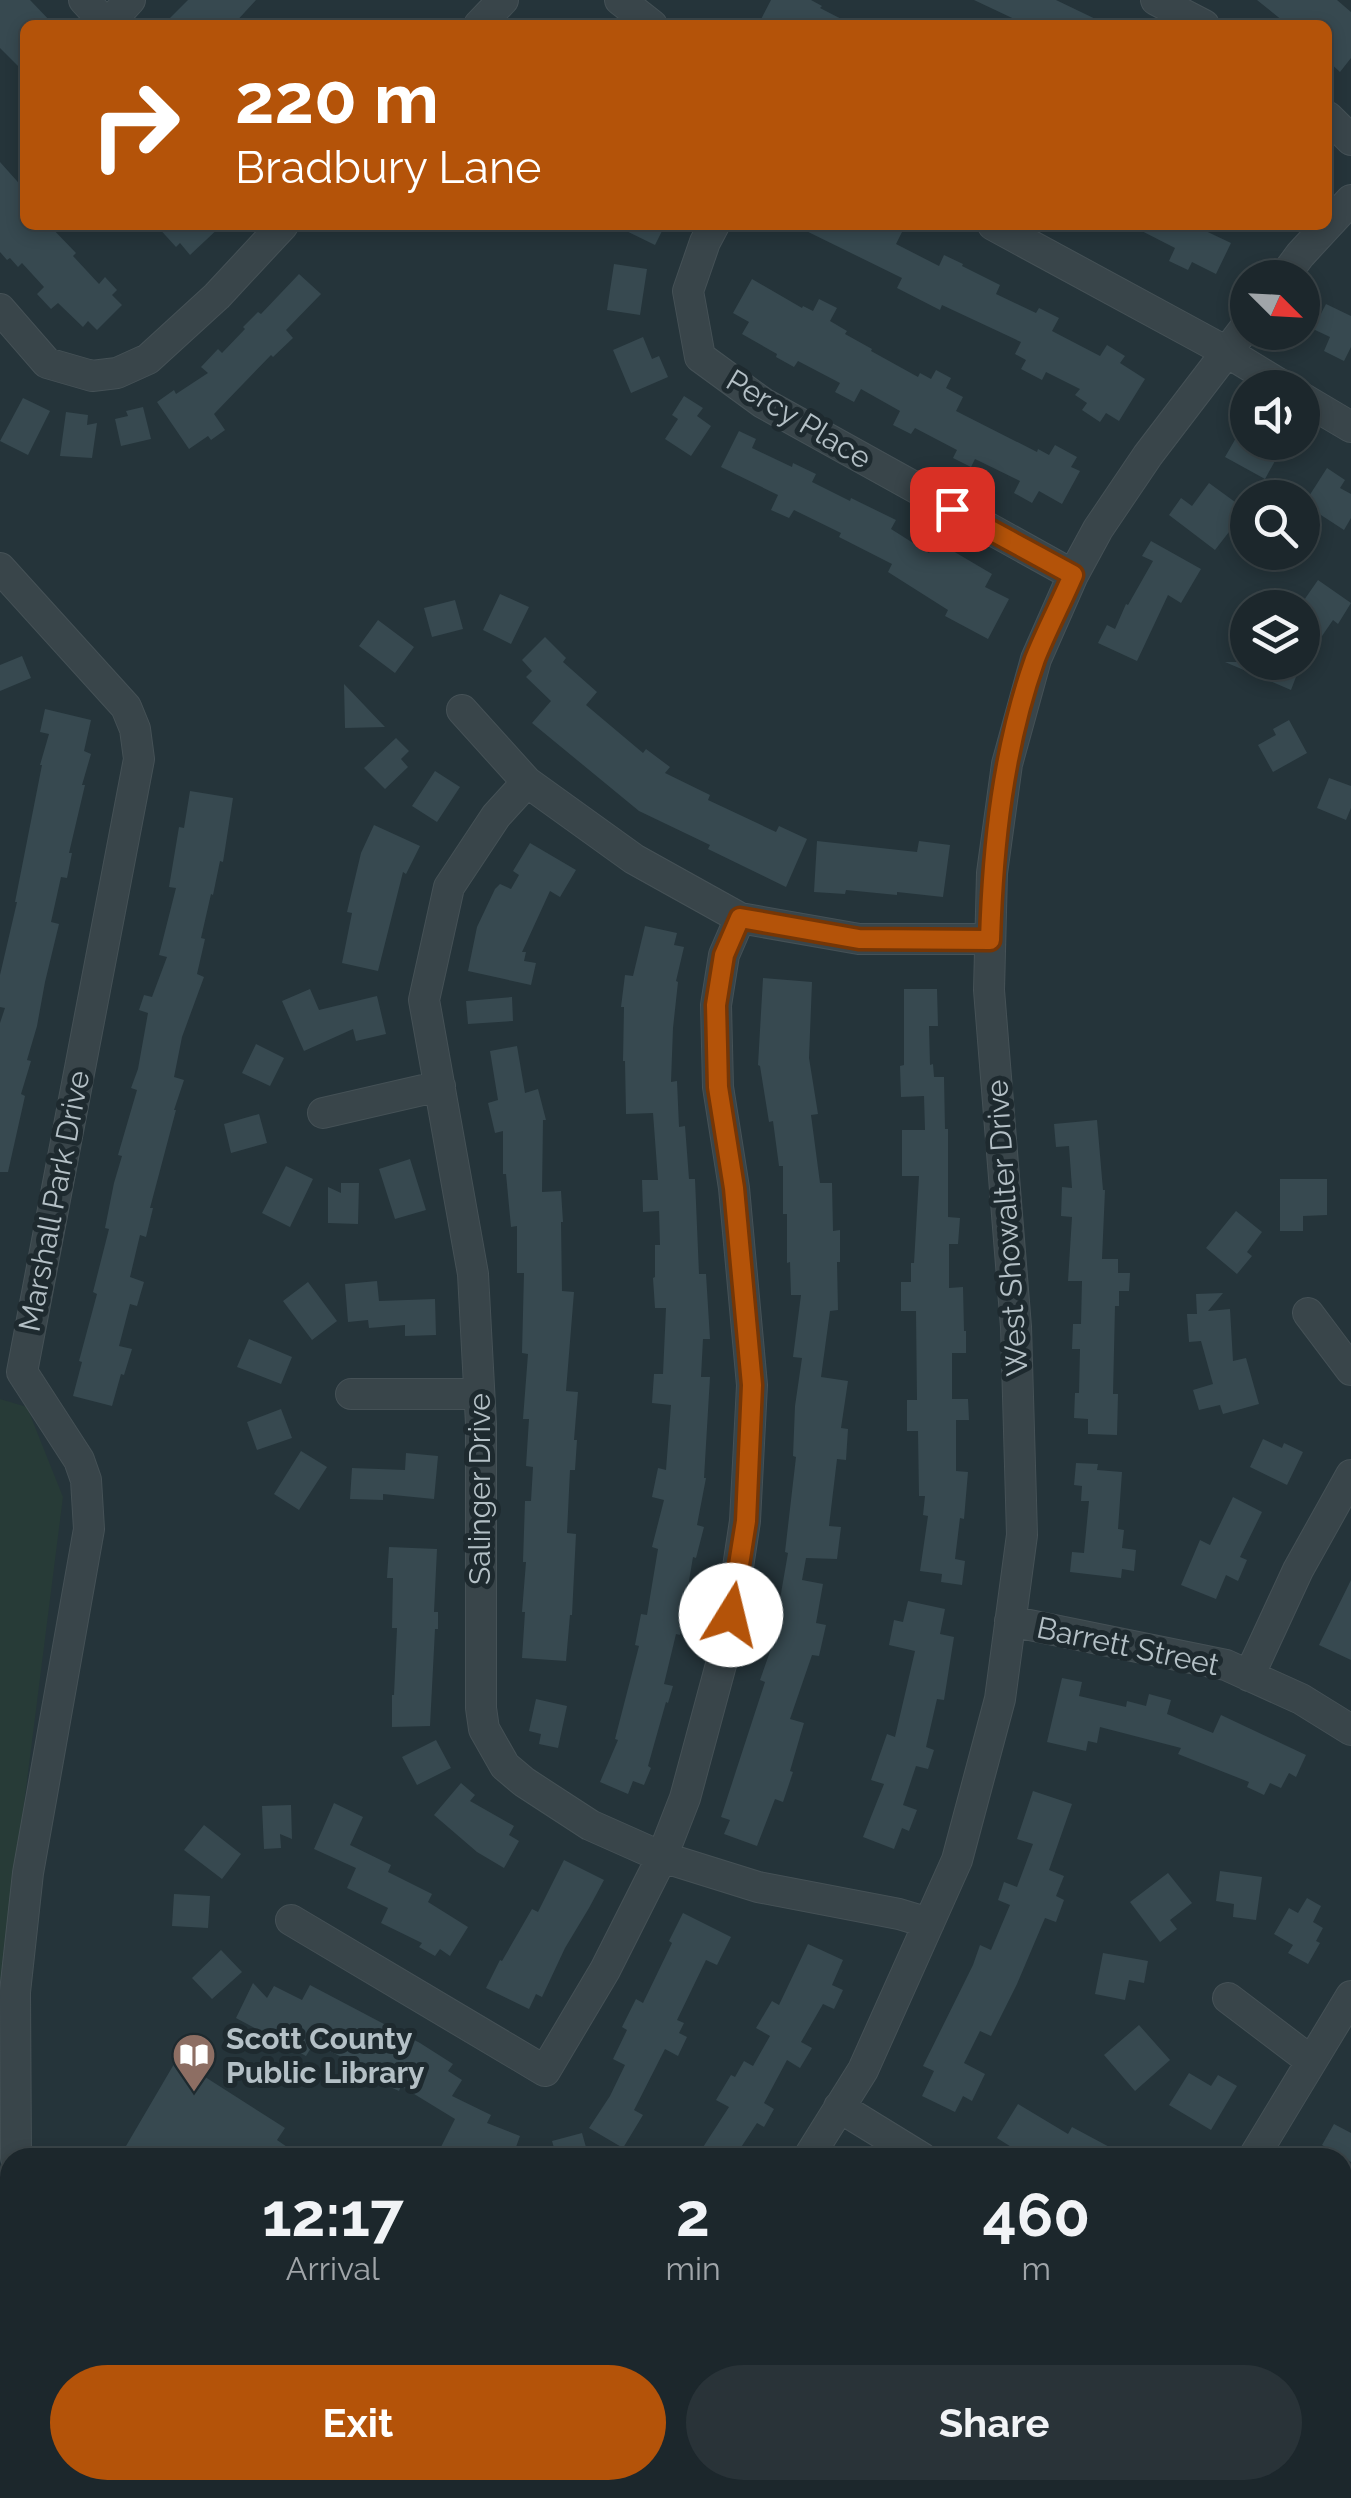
<!DOCTYPE html>
<style>
:root{--surface:#1c272c;--page:#293338;--text:#f1f3f6;--muted:#a0a5a9;--line:#3a4448;--accent:#b45309}
body{margin:0;font-family:Raleway,sans-serif;background:var(--page);color:var(--text);height:100vh;display:flex;flex-direction:column;font-size:38px;white-space:nowrap}
*{box-sizing:border-box;margin:0}
p{font-size:32px;color:var(--muted)}
.icon{flex:none;width:55px;height:55px;fill:none;stroke:currentColor;stroke-width:2;stroke-linecap:round;stroke-linejoin:round}
.map{position:relative;flex:1;overflow:hidden}
.panel{position:absolute;left:0px;top:2148px;width:1352px;height:352px;display:flex;flex-direction:column;background:var(--surface);border-radius:30px 30px 0 0;box-shadow:0 5px 15px #0003,0 0 0 2px var(--line)}
.panel>*{flex:none}
.hud{position:absolute;left:20px;top:20px;width:1312px;height:210px;border-radius:15px;box-shadow:0 5px 15px #0003,0 0 0 2px var(--line);background:#b45309;color:#fff;overflow:hidden}
.needle{width:65px;rotate:114deg}
.controls{position:absolute;left:1230px;top:260px;display:grid;gap:20px}
.controls a{display:grid;place-items:center;width:90px;height:90px;border-radius:50%;background:var(--surface);box-shadow:0 5px 15px #0003,0 0 0 2px var(--line);font-size:50px}
.pin{position:absolute;display:grid;place-items:center;width:85px;height:85px;color:#fff;margin:-42px;border-radius:20px;box-shadow:0 5px 15px #0006}
.me{position:absolute;width:110px;margin:-55px;rotate:9deg;stroke-linejoin:round;filter:drop-shadow(0 0 8px #0008)}
.turn{display:flex;align-items:center;gap:35px;height:210px;padding:0 50px;font-size:45px}
.turn .icon{width:130px;height:130px;stroke-width:2.5}
.turn b{display:block;font-size:70px;line-height:85px}
.eta{display:flex;justify-content:space-evenly;align-items:center;height:170px;text-align:center}
.eta b{font-size:60px;font-weight:700;line-height:70px}
.cta{display:flex;gap:20px;margin-top:auto;padding:20px 50px}
.cta a{flex:1;height:115px;border-radius:60px;background:var(--accent);color:#fff;font-size:40px;font-weight:700;line-height:115px;text-align:center}
.cta a+a{background:var(--page);color:var(--text)}
.map>svg:first-child{display:block}
.green{fill:#273b37}
.building{fill:#374950}
.lines{fill:none;stroke-linecap:round;stroke-linejoin:round}
.minor-casing{stroke:#455156;stroke-width:32}
.minor{stroke:#39454a;stroke-width:30}
.route-casing{stroke:#753606;stroke-width:25}
.route{stroke:#b45309;stroke-width:18}
.labels{text-anchor:middle;dominant-baseline:central;stroke-width:10;stroke-linejoin:round;paint-order:stroke}
.street-label{font-size:30px;fill:#b4c0c6;stroke:#1e2a2f}
.poi-label{font-size:30px;font-weight:bold;fill:#b4c0c6;stroke:#1e2a2f;text-anchor:start}
</style>
<div class="map">
<svg width="1351" height="2498" viewBox="0 0 1351 2498">
<rect width="100%" height="100%" fill="#25343a"/>
<!-- green -->
<path class="green" d="M0,1399l27,8 36,90 -42,331 -21,244z"/>
<!-- building -->
<path class="building" d="M0,0h30l24,25h-29v48l-25,-25z
M188,0h68l-23,25h-70z
M771,0h40l11,6 -2,2 33,17h-95z
M974,0h82l52,25h-81z
M1257,0h80l14,12v46l-11,14 -12,-11v-36h-40z
M0,162l25,28v35h24l27,28 -3,3 26,28 6,-7 12,13 -5,5 10,10 -25,25 -9,-9 -5,6 -25,-24 -7,6 -14,-15 7,-7 -22,-24 -4,4 -8,-9 -3,2 -7,-8z
M156,225h66l-32,30 -10,-12 -4,4z
M614,225h51l-10,20z
M794,225h99l10,5 -7,14 43,22 5,-11 19,9 -1,2 38,19 -4,9 40,19 3,-5 20,10 -7,13 48,25 7,-11 18,11 -5,7 25,16 -26,42 -13,-8 -6,9 -18,-12 5,-7 -12,-8 5,-6 -34,-17 -4,8 -21,-11 5,-9 -11,-6 6,-12 -79,-37 -2,5 -43,-22 5,-10z
M1130,225h63l38,18 -15,31 -24,-12 -4,8 -19,-9 6,-13z
M614,264l33,5 -7,46 -33,-5z
M299,274l22,20 -35,36 7,8 -20,19 -2,-2 -57,59 11,16 -14,10 -3,-4 -19,13 -32,-47 17,-12 2,4 32,-21 -7,-6 17,-18 4,4 23,-24 -2,-2 15,-15 3,2z
M752,279l50,29 1,-2 10,5 6,-12 18,9 -7,13 17,10 -2,3 27,15 -1,2 47,26 2,-4 11,6 5,-9 15,8 -5,10 17,9 -7,14 81,41 1,-3 11,6 6,-10 22,12 -6,10 9,4 -18,33 -23,-13 -7,12 -18,-10 6,-12 -45,-22 -4,8 -18,-9 4,-8 -42,-22 -4,6 -18,-9 7,-14 -39,-22 -7,13 -19,-10 5,-9 -42,-22 -4,6 -18,-10 1,-3 -35,-20 7,-12 -16,-9z
M1326,304l25,12v31l-7,14 -20,-10 6,-14 -17,-8z
M643,337l9,22 7,-3 9,21 -37,16 -18,-43z
M684,396l19,12 -6,8 14,10 -20,30 -26,-17 13,-20 -6,-4z
M23,398l27,13 -22,44 -28,-14z
M143,407l8,32 -30,7 -6,-27 13,-3 -2,-5z
M66,412l22,3 -1,10 10,-2 -5,35 -32,-2z
M1248,417v25h20l13,8 -16,29 -40,-22z
M739,431l17,8 -4,9 40,19 1,-4 23,11 -4,8 38,19 1,-3 45,22 -5,9 38,24 7,-12 56,33 -7,13 24,12 -21,40 -43,-23 3,-6 -60,-38 4,-8 -53,-27 2,-4 -47,-23 -5,8 -18,-8 7,-15 -57,-28z
M1327,468l18,12 -5,8 11,6v24l-7,12 -40,-26z
M1209,483l37,27 -31,40 -46,-35 12,-17 11,8z
M1151,541l50,28 -20,34 -13,-8 -31,66 -39,-18 9,-18 8,4 11,-25 2,1 25,-44 -11,-5z
M1318,580l33,23 -13,21 -5,-4 -11,16 -20,-13v-20z
M500,594l29,13 -18,37 -28,-14z
M455,600l8,29 -31,8 -8,-29z
M378,620l36,27 -19,26 -36,-27z
M545,637l21,21 -3,4 34,30 -11,13 57,48 3,-4 24,18 -5,6 45,22 -2,5 68,32 3,-6 28,13 -21,48 -78,-38 2,-4 -71,-34 -107,-88 19,-22 -25,-24 6,-6 -10,-11z
M22,656l9,22 -31,13v-26z
M1225,662h59l15,7 -8,21z
M344,684l41,43 -40,1z
M45,709l46,11 -7,31 7,3 -9,31h3l-16,68h3l-5,25 -6,-1 -10,45 8,2 -14,58 -8,44 -10,34 4,1 -10,33 4,2 -17,76h-8v-149l5,-15 -5,-1v-32l17,-73h-2l27,-137h-2l9,-31 -9,-2z
M1289,720l18,33 -34,19 -15,-27 18,-10 -3,-6z
M396,738l13,13 -8,8 7,8 -23,22 -21,-21z
M435,771l25,16 -23,35 -25,-16z
M1329,778l22,8v22l-5,12 -29,-12z
M190,791l43,7 -10,64 -3,-1 -7,34 -2,-1 -10,44 4,1 -8,35 7,3 -22,60 -8,40 10,3 -10,30h2l-26,98h3l-7,29 -6,-2 -10,42 14,5 -7,24 -7,-2 -11,42 13,3 -8,26 -3,-1 -9,32 -39,-10 9,-34 -3,-1 18,-67 -4,-2 16,-63 -4,-1 9,-45 8,-27 -4,-1 19,-65 -6,-2 7,-19 10,-56 -9,-3 5,-15 8,2 15,-40 -8,-2 17,-67 -7,-1 10,-60 5,1z
M374,825l46,21 -14,28 -3,-2 -25,99 -36,-8 10,-50 -5,-1 14,-59z
M817,841l100,11 2,-11 31,4 -7,52 -46,-5v3l-51,-5 -1,4 -31,-2z
M530,843l46,27 -16,27 -10,-6 -28,61h4l-2,9 12,2 -5,22 -63,-14 9,-44 18,-38 5,-5 11,5 8,-14 -6,-4z
M645,926l32,7 -3,12 10,2 -8,34 2,1 -5,46 -2,54 6,-1 2,46 6,-1 4,53h6l4,95h7l4,65h-7l-2,38h9l-6,101h2l-9,47 7,2 -8,31 -3,-1 -13,78 -4,-1 -12,50 9,2 -5,17 -2,-1 -18,64 3,2 -7,17 -11,-4 -5,13 -28,-12 18,-42 -3,-1 24,-93 -4,-1 6,-31 6,1 11,-66 -6,-2 12,-47 -12,-3 6,-29 8,2 5,-65 -19,-2 2,-29h9l3,-66h-11l-2,-30 2,-1v-32h5l-1,-34 -16,1 -1,-32h16l-5,-67 -27,1 -1,-53h-2l1,-54h-3l4,-32 8,1z
M763,978l49,4 -3,76 9,56 -7,1 9,68h12l1,48 7,-1v32h-3l1,48 -8,1 -9,66 27,4 -7,47 7,1 -2,31 -9,-1 -8,67 12,1 -4,32 -31,-1 -4,22 21,4 -7,39 10,2 -7,31 -7,-1 -22,64 14,4 -14,48 3,1 -10,30 -8,-3 -18,47 -33,-12 6,-14 -9,-3 44,-135 -5,-2 12,-34h-2l10,-47 8,-46 -3,-1 11,-95 -3,-1 2,-50 7,-48 -9,-1 8,-62h-10l-1,-33 -3,1v-49h-4v-48h-4l-6,-45 -4,1 -9,-56 -2,-1z
M310,989l9,21 58,-14 9,38 -30,7 -3,-12 -49,22 -22,-50z
M904,989h33l1,37h-9l1,39 3,-1 1,13h10l1,52h3v88l12,1 -2,26h-9v44l14,-1 1,44h2v22h-14v46h16l1,21h-13v51l12,1 -4,47 -4,-1 -5,41 10,2 -3,24 -21,-3 1,-8 -22,-3 8,-55 -5,-1 2,-19h-6l-1,-65h-11v-31h10l-1,-89h-15v-29h10v-19h3l5,-87h-17v-46h23l-1,-34 -23,1 -1,-31 4,-1z
M512,997l1,24 -45,3 -2,-23z
M256,1044l28,14 -14,28 -28,-13z
M517,1046l8,47 13,-4 8,31h-3l-1,72 19,-1 2,31h-2l1,69 12,1 -8,99 12,1 -4,48h3l-2,30h-5l-3,63 9,1 -4,81h-2l-4,46 -44,-3 3,-46h-3l4,-50h-3l2,-61h6l2,-34 -7,-1 3,-47h-6l5,-65 -6,-1 2,-80h-7v-47l-6,1 -5,-53h-3v-43l-8,2 -7,-30 10,-3 -8,-49z
M259,1114l8,29 -36,10 -7,-29z
M1097,1120l6,70h2l-3,69h16v14h12l-1,18h-10v15h-4l-2,88h5l-1,41 -29,-1v-15l-14,-1 1,-25h4l1,-44h-8l1,-25h8l1,-43h-14l4,-64 -11,-1 1,-29 10,1 -3,-42 -13,1 -2,-23z
M410,1159l16,51 -31,9 -16,-50z
M286,1166l27,13 -23,48 -28,-14z
M1280,1179h47v36l-24,1v15h-23z
M341,1183h18l-1,41 -30,-1v-36l13,6z
M1236,1211l26,21 -15,20 5,4 -15,18 -31,-26z
M377,1281l2,20 56,-2 1,36 -31,1v-11l-36,3 -1,-8 -20,2 -3,-38z
M308,1282l29,39 -25,19 -29,-39z
M1223,1293l-15,18 22,-2 3,52 13,-3 13,46 -36,10 -3,-9 -21,5 -6,-20 20,-6 -12,-43 -12,1 -2,-28h10l-1,-20z
M249,1339l43,18 -11,27 -44,-17z
M281,1409l11,29 -35,12 -10,-28z
M1263,1439l19,9 2,-5 19,9 -16,33 -37,-18z
M301,1451l26,16 -28,43 -25,-16z
M406,1453l32,3 -4,43 -51,-5v6l-33,-1 2,-31 53,2z
M1076,1463l22,1 -1,6 25,2 -4,57 6,1 -2,18 14,2 -2,21 -12,-2 -1,9 -51,-6 2,-20 12,1 5,-52h-8l1,-15 -8,-1z
M1233,1497l29,15 -22,45 7,3 -9,21 -12,-6 -10,24 -35,-14 19,-45 10,5z
M389,1547l48,2 -3,63h4v17h-3l-5,97 -38,1v-32h2l3,-67h-5l1,-50h-6z
M1351,1580v80l-32,-15z
M908,1601l37,8 -5,25 14,3 -10,63 -7,-1 -11,48 8,3 -6,19 -12,-3 -13,39 14,5 -8,21 -7,-3 -8,21 -31,-12 21,-53 -13,-4 16,-46 8,3 20,-86 -26,-6 5,-25 9,2z
M1062,1678l20,4 -3,14 47,11 1,-6 19,5 3,-12 22,6 -4,14 46,19 8,-18 85,40 -10,22 -7,-4 -8,15 -11,-5 -6,12 -17,-8 2,-5 -71,-28 3,-6 -81,-21 -3,16 -9,-2 -2,10 -39,-9z
M536,1699l31,7 -9,42 -19,-4 2,-10 -12,-3z
M436,1740l15,28 -34,17 -15,-28z
M461,1783l14,12 -5,6 44,25 -5,9 10,6 -15,27 -27,-16 -43,-37z
M1033,1791l39,13 -23,66 15,6 -8,20 8,4 -8,22 -11,-4 -28,66 -26,52 -11,-5 -16,32 21,11 -13,27 -9,-5 -8,16 -33,-16 12,-25 -11,-5 50,-101 7,-20 11,5 19,-45 -12,-5 6,-18 13,5 16,-43 -16,-5z
M334,1803l29,14 -13,28 41,20 -3,7 44,22 -4,8 40,25 -18,29 -10,-7 -5,7 -16,-9 3,-4 -41,-20 7,-15 -41,-20 9,-20 -42,-19z
M291,1805l1,34 -12,-5 1,14 -17,1 -2,-43z
M204,1825l37,29 -19,25 -38,-29z
M564,1860l40,20 -15,28 -24,40 -23,49 -6,-3 -7,15 -43,-21 14,-28 2,1 30,-52 6,3z
M1220,1871l42,6 -6,43 -23,-3 1,-13 -18,-3z
M1168,1873l24,30 -22,17 7,9 -17,13 -30,-40z
M174,1894l36,2 -2,32 -36,-2z
M1307,1898l14,8 -8,16 10,6 -7,13 4,2 -12,21 -20,-11 5,-8 -19,-11 15,-26 9,5z
M683,1913l48,24 -14,28 -11,-5 -29,60 7,3 -5,10 8,4 -9,19 -13,-7 -31,61 9,5 -20,33 -34,-20 21,-32 15,-31 -12,-6 14,-29 -5,-3 14,-28 7,4 29,-60 -3,-2z
M808,1944l35,16 -11,25 11,5 -9,19 -11,-5 -22,38 11,6 -12,20 -13,-8 -23,43 10,6 -10,18 -7,-4 -23,35h-38l33,-51 -13,-7 15,-25 4,2 9,-16 9,5 17,-30 -14,-8 16,-27 7,4z
M221,1950l21,22 -30,27 -20,-21z
M1103,1953l45,8 -4,22 -15,-3 -4,20 -30,-6z
M253,1983l14,15 7,-12 28,14 8,-15 110,58 33,21 -5,7 14,9 -10,16 39,19 -4,8 33,13 -8,22h-56l-16,-9 15,-30 -54,-33 -2,5 -29,-13 3,-5 -59,-30 -8,13 -70,-38z
M1139,2025l31,35 -35,31 -31,-36z
M177,2059l108,69 -8,12 26,18h-184z
M1189,2073l22,13 7,-11 19,11 -26,44 -42,-25z
M1018,2104l50,30 4,-7 58,31h-101l-32,-20z
M1334,2124l17,9v29l-29,-17z
M582,2133l7,25h-32l-5,-17z"/>
<g class="lines">
<defs>
<path id="minor" d="M84,0l23,25
M620,0l32,25
M1156,0l48,25
M107,25l23,-25
M479,25l24,-25
M1328,117l23,23
M714,225l-9,17 -17,49 12,66 63,46 310,172
M993,225l234,127 59,36
M1283,278l17,-23 51,-55
M0,309l47,54 45,13 25,-3 31,-14 69,-63 66,-71
M1302,398l49,29
M0,568l126,139 9,22 4,30 -117,613 57,88 7,20 3,49 -61,344 -13,119 1,166
M462,710l65,72 107,77 106,59 119,21h131
M527,782l-31,34 -47,71 -25,113 49,274 8,150v284l3,21 21,37 19,16 66,43 72,32 96,30 141,27 30,9
M323,1113l117,-27
M1308,1313l43,57
M351,1394h128
M1010,1621l216,44 75,34 50,31
M1249,1676l49,-106 53,-95
M291,1920l254,151 60,-101 57,-113 23,-59 41,-152 19,-125 7,-136 -18,-197 -16,-101 -2,-82 8,-50 16,-37
M1228,1998l83,63
M839,2107l83,51
M808,2158l55,-88 94,-210 43,-161 22,-164 -6,-208 -27,-337 3,-117 15,-109 29,-105 37,-84 25,-46 50,-74 100,-131
M1253,2158l98,-162
M0,2316h10
M0,2480l10,-10
M38,2490l9,8
M306,2490l14,8
M992,2490l13,8
M599,2498l5,-8
M891,2498l4,-8"/>
</defs>
<!-- minor casing -->
<use href="#minor" class="minor-casing"/>
<!-- minor -->
<use href="#minor" class="minor"/>
</g>
<g class="lines">
<defs>
<path id="route" d="M731,1615l15,-94 6,-136 -18,-197 -16,-101 -2,-82 8,-50 16,-37 119,21 131,1c3,-95 13,-191 45,-281 11,-28 26,-56 38,-84l-121,-66"/>
</defs>
<!-- route casing -->
<use href="#route" class="route-casing"/>
<!-- route -->
<use href="#route" class="route"/>
</g>
<!-- icons -->
<defs>
<symbol id="library-pin" viewBox="-11 -11 22 30"><path d="M0 17L-7.5 6A9.5 9.5 0 1 1 7.5 6Z" fill="#8d6e63" stroke="#1e2a2f"/><path d="M-6-4Q-3-5.5-.7-3.5V5Q-3 3-6 4ZM6-4Q3-5.5 .7-3.5V5Q3 3 6 4Z" fill="#fff"/></symbol>
</defs>
<g fill-rule="evenodd">
<use href="#library-pin" x="169" y="2030" width="50" height="68"/>
</g>
<g class="labels">
<!-- street labels -->
<g class="street-label">
<text transform="translate(799 419) rotate(31)">Percy Place</text>
<text transform="translate(54 1201) rotate(-79)">Marshall Park Drive</text>
<text transform="translate(1007 1228) rotate(-94)">West Showalter Drive</text>
<text transform="translate(479 1489) rotate(-90)">Salinger Drive</text>
<text transform="translate(1128 1646) rotate(12)">Barrett Street</text>
</g>
<!-- poi labels -->
<g class="poi-label">
<text x="226" y="2038">Scott County<tspan x="226" dy="34">Public Library</tspan></text>
</g>
</g>
</svg>
<div class="controls">
<a><svg class="needle" viewBox="-14 -14 28 28"><path d="M0-13l5 13h-10z" fill="#e53935"/><path d="M0 13l5-13h-10z" fill="#a0a5a9"/></svg></a>
<a><svg class="icon" aria-label="sound" viewBox="0 0 24 24"><path d="M4 9h4l5-4v14l-5-4H4zM17 9q2 3 0 6"/></svg></a>
<a><svg class="icon" aria-label="search" viewBox="0 0 24 24"><circle cx="10" cy="10" r="6"/><path d="M15 15l6 6"/></svg></a>
<a><svg class="icon" aria-label="layers" viewBox="0 0 24 24"><path d="M12 4l9 5-9 5-9-5zM3 14l9 5 9-5"/></svg></a>
</div>
<div class="pin" style="left:952px;top:509px;background:#d93025"><svg class="icon" aria-label="arrive" viewBox="0 0 24 24"><path d="M6 21V4h12l-3 4 3 4H6"/></svg></div>
<svg class="me" style="left:731px;top:1615px" viewBox="-20 -20 40 40"><circle r="19" fill="#fff"/><path d="M0-13L10 11 0 6-10 11z" fill="#b45309"/></svg>
<div class="hud">
<div class="turn"><svg class="icon" aria-label="right" viewBox="0 0 24 24"><path d="M7 20v-9h11M14 6l5 5-5 5"/></svg><div><b>220 m</b>Bradbury Lane</div></div>
</div>
<section class="panel">
<div class="eta">
<div><b>12:17</b><p>Arrival</p></div>
<div><b>2</b><p>min</p></div>
<div><b>460</b><p>m</p></div>
</div>
<div class="cta"><a>Exit</a><a>Share</a></div>
</section>
</div>
